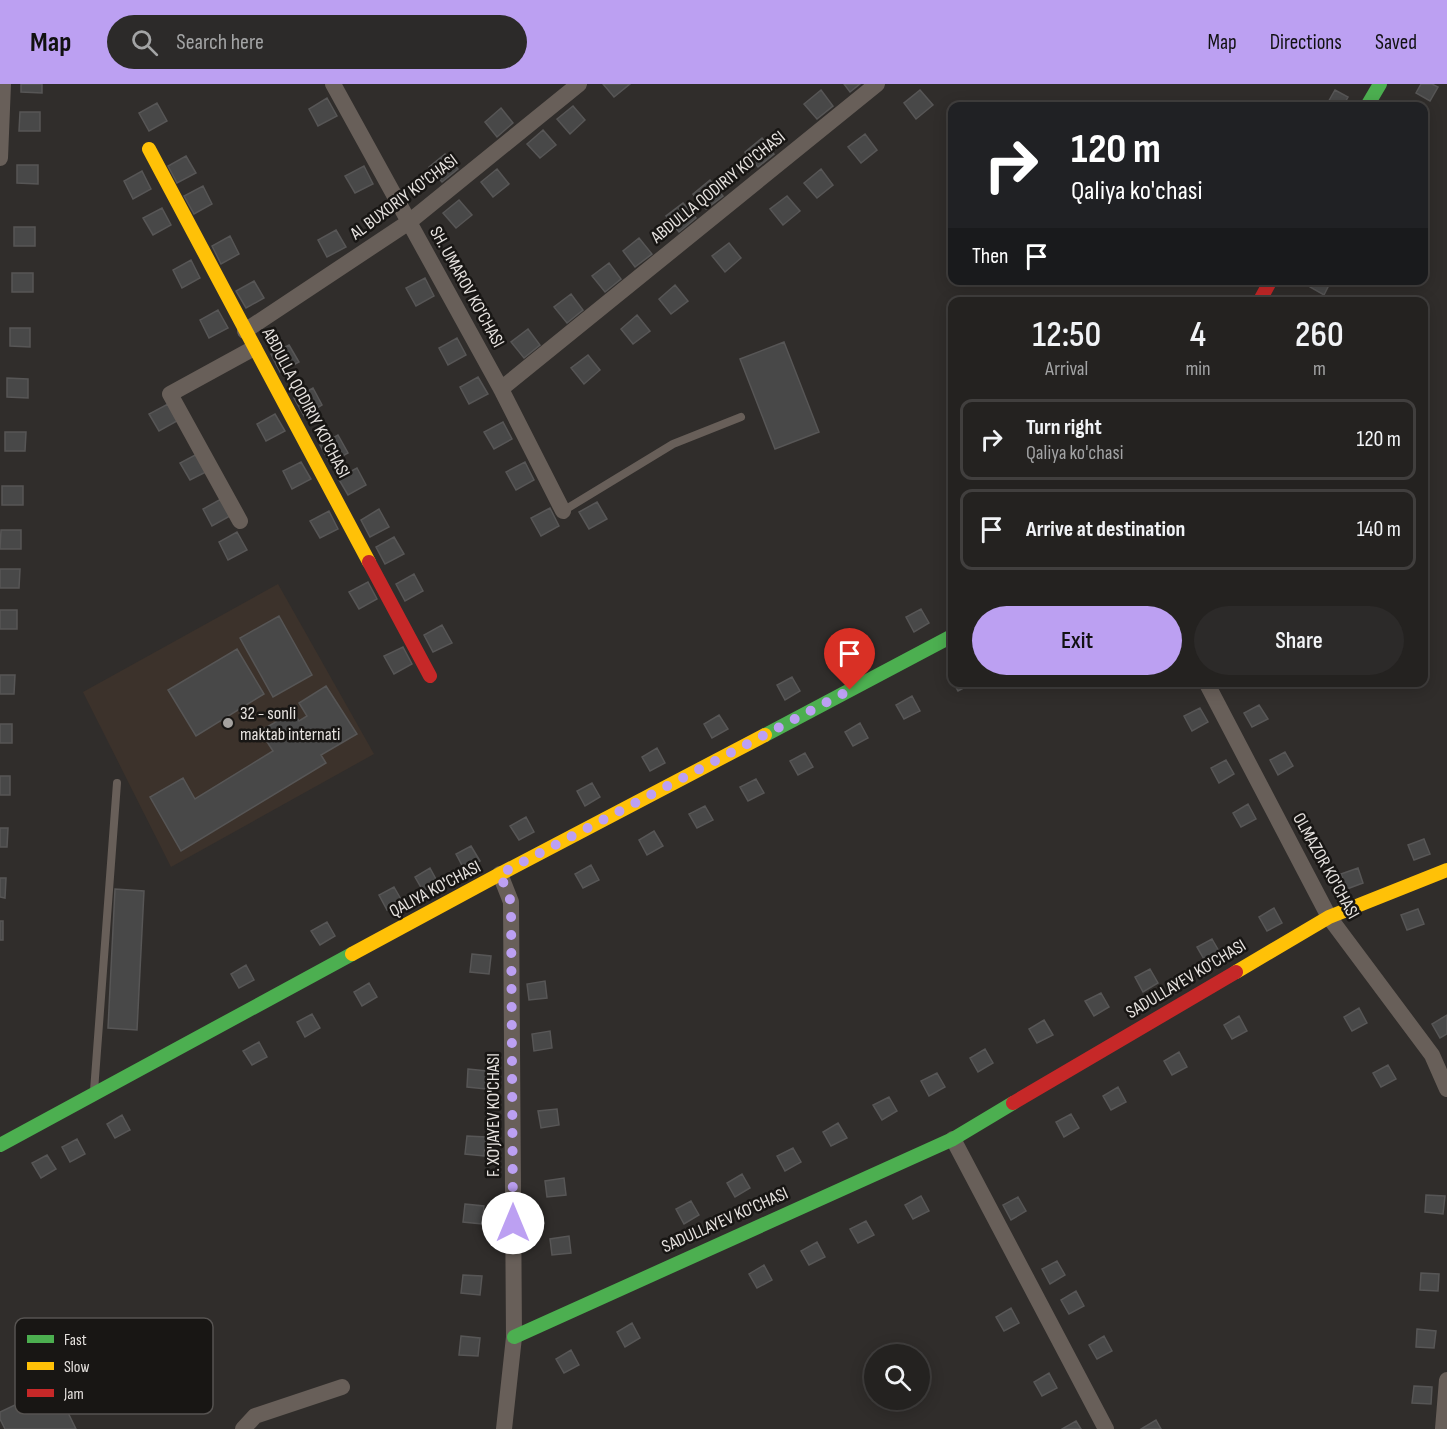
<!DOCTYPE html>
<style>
:root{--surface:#242220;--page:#2c2a29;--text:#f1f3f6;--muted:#a3a4a5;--line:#413f3e;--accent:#bca0f2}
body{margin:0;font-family:"Sofia Sans Condensed",sans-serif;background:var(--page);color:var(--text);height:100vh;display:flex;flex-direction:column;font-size:22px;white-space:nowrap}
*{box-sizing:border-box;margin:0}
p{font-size:20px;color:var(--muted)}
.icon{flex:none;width:33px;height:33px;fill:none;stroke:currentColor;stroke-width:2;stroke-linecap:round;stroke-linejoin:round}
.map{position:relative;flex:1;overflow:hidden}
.details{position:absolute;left:948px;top:213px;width:480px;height:390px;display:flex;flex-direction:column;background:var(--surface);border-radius:12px;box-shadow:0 3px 15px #0003,0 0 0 2px var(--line)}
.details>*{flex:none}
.banner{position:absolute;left:948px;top:18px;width:480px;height:183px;border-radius:12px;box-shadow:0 3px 15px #0003,0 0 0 2px var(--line);background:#202124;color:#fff;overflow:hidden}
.fabs{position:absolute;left:864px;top:1260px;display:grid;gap:12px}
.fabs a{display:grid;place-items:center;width:66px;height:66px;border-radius:50%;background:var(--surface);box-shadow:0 3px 15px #0003,0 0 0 2px var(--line);font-size:30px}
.pin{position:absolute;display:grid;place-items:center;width:51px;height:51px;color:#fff;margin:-62px -26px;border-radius:50% 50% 50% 0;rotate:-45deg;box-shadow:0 0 6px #0007}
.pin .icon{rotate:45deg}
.me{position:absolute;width:66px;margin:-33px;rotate:0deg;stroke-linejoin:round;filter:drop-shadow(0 0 4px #0008)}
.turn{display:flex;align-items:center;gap:21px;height:126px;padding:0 24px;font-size:27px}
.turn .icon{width:78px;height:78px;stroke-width:2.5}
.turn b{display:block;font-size:42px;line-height:51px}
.then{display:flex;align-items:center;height:57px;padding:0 24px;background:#0003;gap:12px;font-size:22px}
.eta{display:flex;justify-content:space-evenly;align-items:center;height:102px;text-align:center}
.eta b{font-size:36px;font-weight:600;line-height:42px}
.button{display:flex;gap:12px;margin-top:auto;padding:12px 24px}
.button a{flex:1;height:69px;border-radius:36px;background:var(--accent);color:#111;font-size:24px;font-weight:600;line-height:69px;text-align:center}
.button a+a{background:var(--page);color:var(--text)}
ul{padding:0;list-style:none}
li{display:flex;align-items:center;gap:18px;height:81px;margin:0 12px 9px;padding:0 12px;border:3px solid var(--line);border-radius:12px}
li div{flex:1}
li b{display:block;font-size:22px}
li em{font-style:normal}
header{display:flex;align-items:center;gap:36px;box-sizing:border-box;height:84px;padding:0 30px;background:var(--accent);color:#111}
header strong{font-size:28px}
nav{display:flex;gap:33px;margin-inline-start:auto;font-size:21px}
.search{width:420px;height:54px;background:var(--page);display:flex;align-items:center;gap:15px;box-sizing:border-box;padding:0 21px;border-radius:33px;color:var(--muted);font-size:22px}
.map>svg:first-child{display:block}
.built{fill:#3c322b}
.building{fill:#484848;stroke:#575656;stroke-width:1.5}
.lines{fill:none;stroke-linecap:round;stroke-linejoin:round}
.lane{stroke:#685f59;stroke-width:8}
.street{stroke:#685f59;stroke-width:16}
.fast{stroke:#4caf50;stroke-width:14}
.slow{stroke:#ffc107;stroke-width:14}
.jam{stroke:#c62828;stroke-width:14}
.route{stroke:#bca0f2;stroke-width:10;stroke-dasharray:0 18}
.poi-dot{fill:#a6a3a0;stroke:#181614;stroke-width:2}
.labels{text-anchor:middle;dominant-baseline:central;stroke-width:5;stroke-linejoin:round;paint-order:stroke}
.street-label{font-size:18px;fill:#e6e2df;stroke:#181614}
.poi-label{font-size:18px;fill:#e6e2df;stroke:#181614;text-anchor:start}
.key{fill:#181614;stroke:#565351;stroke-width:1.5}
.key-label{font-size:16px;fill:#e6e2df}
</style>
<header>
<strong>Map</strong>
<div class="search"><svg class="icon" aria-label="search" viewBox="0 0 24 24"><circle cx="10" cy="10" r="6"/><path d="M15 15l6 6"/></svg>Search here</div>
<nav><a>Map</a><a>Directions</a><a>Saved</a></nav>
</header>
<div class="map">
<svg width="1447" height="1345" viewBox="0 0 1447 1345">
<rect width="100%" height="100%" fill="#302d2b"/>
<!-- built -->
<path class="built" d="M278,500l96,170 -203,113 -88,-175z"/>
<!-- building -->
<path class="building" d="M21,0h21v9l-21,-1z
M603,0h27l-16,13z
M844,0h16l-10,8z
M1421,0h11l6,3 -8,14 -14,-8z
M821,6l12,16 -16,13 -13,-15z
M920,6l13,15 -17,14 -12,-16z
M1335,6l13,7 -5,9h-11l-5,-2z
M327,14l10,18 -19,10 -9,-17z
M157,19l10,18 -18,10 -10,-18z
M573,22l12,14 -15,14 -13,-15z
M501,24l12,15 -16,14 -12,-15z
M20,28h20v19h-21z
M543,46l13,15 -16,13 -13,-14z
M865,50l12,16 -16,13 -13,-16z
M762,54l12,16 -16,13 -13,-15z
M445,70l13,15 -16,13 -13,-15z
M186,72l10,17 -19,10 -9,-17z
M17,81h21v19l-21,-1z
M364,82l9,18 -18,9 -10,-17z
M497,85l12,15 -16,13 -12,-15z
M821,85l12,16 -16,13 -13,-15z
M142,87l9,18 -18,10 -9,-18z
M710,96l13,16 -17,13 -13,-15z
M203,102l9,18 -18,10 -10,-18z
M787,112l13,15 -17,14 -13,-16z
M459,116l13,15 -16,13 -13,-15z
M683,119l13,15 -17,14 -13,-16z
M162,124l9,17 -18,10 -10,-17z
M14,143h21v19h-21z
M336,146l10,17 -19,10 -9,-17z
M230,152l9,18 -18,10 -9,-18z
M639,154l13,16 -17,13 -12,-16z
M729,159l12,15 -16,14 -13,-16z
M191,176l9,18 -18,10 -9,-18z
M609,179l12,16 -16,13 -13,-16z
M12,189h21v19h-21z
M425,194l9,18 -18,10 -10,-18z
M1314,196l17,1 -7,14 -14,-8z
M254,197l10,17 -18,10 -10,-17z
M675,201l13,16 -17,13 -12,-15z
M571,210l12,16 -16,13 -13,-16z
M218,226l10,18 -19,10 -9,-18z
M637,231l13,16 -17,13 -12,-15z
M10,244h20v19l-20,-1z
M528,245l12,16 -16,13 -13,-16z
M457,254l9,17 -18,10 -9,-17z
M784,258l35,90 -44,17 -35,-90z
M289,261l10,17 -19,10 -9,-18z
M588,271l12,15 -16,14 -13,-16z
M478,293l10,17 -19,10 -9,-17z
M7,294l21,1v19l-21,-1z
M313,304l9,17 -18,11 -10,-18z
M168,320l9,17 -18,10 -10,-17z
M275,330l10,17 -19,10 -9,-17z
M503,338l9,17 -18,10 -10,-17z
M5,348h21l-1,19h-20z
M338,351l10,18 -18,10 -10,-18z
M199,369l9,18 -18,9 -10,-17z
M301,378l10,17 -19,10 -9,-18z
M525,378l9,18 -18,10 -10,-18z
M357,384l9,17 -18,10 -10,-17z
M2,402h21v19h-21z
M221,415l9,17 -18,10 -9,-17z
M597,418l10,17 -18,10 -10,-17z
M550,424l9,18 -18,10 -10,-18z
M379,425l10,18 -19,10 -9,-17z
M329,427l9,18 -18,9 -10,-17z
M1,446h20v19h-21z
M237,448l10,18 -19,10 -9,-18z
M394,453l10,17 -19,10 -9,-17z
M0,485h20l-1,19h-19z
M414,490l9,17 -18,10 -9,-17z
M368,498l9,17 -18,10 -10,-17z
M921,525l8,14 -15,9 -8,-15z
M0,526h17v19h-17z
M279,532l33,59 -39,22 -33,-59z
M442,541l10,18 -19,9 -9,-17z
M856,559l8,15 -15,8 -8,-14z
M403,563l9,17 -18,10 -10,-18z
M237,565l27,45 -68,42 -28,-46z
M0,591h15l-1,19h-14z
M792,593l8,14 -15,9 -8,-15z
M953,598h20v1l-15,8z
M326,602l31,48 -36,21 5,8 -145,88 -31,-54 33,-19 12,21 78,-48 -13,-20 33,-19 6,9 8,-5 -8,-13z
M912,612l8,15 -16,8 -8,-14z
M1259,621l9,14 -16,8 -8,-14z
M1200,624l8,14 -16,9 -8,-15z
M719,631l9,14 -16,9 -8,-14z
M860,639l8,15 -15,8 -8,-14z
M0,640h12v19h-12z
M657,664l8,15 -15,8 -8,-14z
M1285,668l8,14 -15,9 -8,-15z
M805,669l8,14 -15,8 -8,-14z
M1226,676l8,14 -15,9 -8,-15z
M0,692h10v19h-10z
M756,695l8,14 -16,8 -8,-14z
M592,699l8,14 -15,9 -8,-15z
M1248,720l8,15 -15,8 -8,-14z
M705,722l8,14 -16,8 -8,-14z
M526,733l8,15 -15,8 -9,-14z
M0,744h8l-1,19h-7z
M654,747l9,15 -16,9 -8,-15z
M1424,755l6,15 -16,6 -6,-15z
M471,762l9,15 -16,8 -8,-15z
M591,781l8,15 -16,8 -8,-14z
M430,784l8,15 -15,8 -8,-14z
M1358,784l5,15 -16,6 -6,-15z
M0,794h6l-1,20 -5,-1z
M394,803l8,14 -15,9 -8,-15z
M115,805l29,2 -7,139 -29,-2z
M1274,824l8,15 -15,8 -8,-14z
M1418,825l6,15 -17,6 -6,-15z
M0,837h3v19h-3z
M327,838l8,14 -15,9 -9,-14z
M1212,855l8,14 -15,8 -8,-14z
M472,870l19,2 -2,18 -19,-2z
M246,881l8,15 -15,8 -8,-14z
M1150,885l8,14 -15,9 -8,-15z
M545,897l2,17 -18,2 -2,-16z
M369,899l8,14 -15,9 -8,-14z
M1101,909l8,14 -15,9 -9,-15z
M1359,924l8,15 -15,8 -8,-14z
M312,930l8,14 -15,9 -8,-15z
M1447,931v19l-7,4 -8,-14z
M1239,932l8,15 -15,8 -8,-14z
M1044,936l9,15 -16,8 -8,-14z
M550,947l2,17 -18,3 -2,-17z
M259,958l8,15 -15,8 -9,-14z
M985,965l8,14 -15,9 -8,-14z
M1179,968l8,15 -15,8 -8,-14z
M1388,981l8,14 -15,8 -8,-14z
M468,985l19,2 -1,18 -19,-2z
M937,989l8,14 -16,9 -8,-15z
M1118,1003l8,15 -15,8 -8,-14z
M889,1013l8,14 -15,9 -9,-15z
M557,1025l2,16 -18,3 -3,-17z
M1071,1030l8,14 -15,9 -8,-15z
M122,1031l8,15 -15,8 -8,-14z
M838,1039l9,15 -16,8 -8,-14z
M467,1052l19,1 -2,19 -19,-2z
M77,1055l8,15 -15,8 -8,-15z
M793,1064l8,14 -16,9 -8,-15z
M47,1071l9,14 -15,9 -9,-15z
M742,1090l8,14 -15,9 -8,-14z
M564,1094l2,17 -19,2 -2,-16z
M1426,1111l19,1 -2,18 -18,-2z
M921,1112l8,15 -16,8 -8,-14z
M1018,1113l8,14 -15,9 -8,-15z
M691,1117l8,14 -15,9 -8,-15z
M465,1120l19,2 -2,18 -19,-2z
M866,1137l8,14 -16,8 -8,-14z
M569,1152l2,17 -19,2 -2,-16z
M817,1158l8,15 -16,8 -8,-14z
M1057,1177l8,14 -15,9 -8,-15z
M764,1181l8,15 -15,8 -8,-14z
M1421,1189l18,1 -1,17 -18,-1z
M463,1191l19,1 -2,19 -19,-2z
M1076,1207l8,15 -15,8 -8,-14z
M1011,1224l8,15 -15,8 -8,-14z
M632,1239l8,15 -15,9 -8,-15z
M1417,1245l19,2 -2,17 -18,-1z
M461,1252l19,2 -2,18 -19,-1z
M1104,1252l8,15 -15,8 -8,-14z
M571,1266l8,15 -15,8 -8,-14z
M1049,1289l8,15 -15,8 -8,-14z
M55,1302l21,43h-71l-5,-10v-7z
M1414,1302l18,1 -1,17 -19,-1z
M1156,1336l5,9h-20z
M1076,1337l5,8h-19z"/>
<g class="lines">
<!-- lane -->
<path class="lane" d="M563,427l110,-67 68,-27
M94,1007l23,-308"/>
<!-- street -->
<path class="street" d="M333,0l168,305 62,122
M0,74l3,-74
M245,247l164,-109 170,-138
M501,305l376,-305
M240,437l-70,-127 84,-46
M1206,598l123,235 103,138 15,34
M500,790l11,28 3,435 -10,92
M953,1055l153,290
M243,1345l12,-13 87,-29
M1443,1345l4,-49"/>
<!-- fast -->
<path class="fast" d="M1367,22l13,-22
M765,651l187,-99
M0,1061l352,-191
M514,1253l439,-198 60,-36"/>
<!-- slow -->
<path class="slow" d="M149,65l220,413
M352,870l148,-80 265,-139
M1236,888l93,-55 118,-47"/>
<!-- jam -->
<path class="jam" d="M1259,218l12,-22
M369,478l61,114
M1013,1019l223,-131"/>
</g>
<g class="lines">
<!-- route -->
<path class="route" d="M513,1139l-2,-321 -11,-28 350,-184"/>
</g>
<!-- markers -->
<circle class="poi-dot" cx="228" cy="639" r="6"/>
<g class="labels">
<!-- street labels -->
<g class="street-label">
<text transform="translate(718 103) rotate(-39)">ABDULLA QODIRIY KO'CHASI</text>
<text transform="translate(404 113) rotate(-37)">AL BUXORIY KO'CHASI</text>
<text transform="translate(467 203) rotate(61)">SH. UMAROV KO'CHASI</text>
<text transform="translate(306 319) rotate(62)">ABDULLA QODIRIY KO'CHASI</text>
<text transform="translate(1326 782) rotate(61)">OLMAZOR KO'CHASI</text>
<text transform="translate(435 805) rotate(-28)">QALIYA KO'CHASI</text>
<text transform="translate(1186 895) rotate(-31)">SADULLAYEV KO'CHASI</text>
<text transform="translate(493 1031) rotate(-90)">F. XO'JAYEV KO'CHASI</text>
<text transform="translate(725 1136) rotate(-24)">SADULLAYEV KO'CHASI</text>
</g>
<!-- poi labels -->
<g class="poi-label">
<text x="240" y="629">32 - sonli<tspan x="240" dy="21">maktab internati</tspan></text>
</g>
</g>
<!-- legend -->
<rect x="15" y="1234" width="198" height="96" rx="9" class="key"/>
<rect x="27" y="1251" width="27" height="8" fill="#4caf50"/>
<rect x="27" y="1278" width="27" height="8" fill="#ffc107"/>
<rect x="27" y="1305" width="27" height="8" fill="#c62828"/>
<g class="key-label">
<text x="64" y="1261">Fast</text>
<text x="64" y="1288">Slow</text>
<text x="64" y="1315">Jam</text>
</g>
</svg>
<div class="fabs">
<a><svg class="icon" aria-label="search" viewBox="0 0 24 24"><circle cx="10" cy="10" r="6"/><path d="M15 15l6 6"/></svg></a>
</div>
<div class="pin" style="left:850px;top:606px;background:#d93025"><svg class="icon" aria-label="arrive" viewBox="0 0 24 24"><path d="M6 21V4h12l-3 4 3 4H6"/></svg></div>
<svg class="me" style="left:513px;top:1139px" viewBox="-20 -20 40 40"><circle r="19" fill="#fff"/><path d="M0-13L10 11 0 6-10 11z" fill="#bca0f2"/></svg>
<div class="banner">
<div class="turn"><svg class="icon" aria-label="right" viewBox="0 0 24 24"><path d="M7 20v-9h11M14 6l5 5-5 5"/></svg><div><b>120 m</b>Qaliya ko'chasi</div></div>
<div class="then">Then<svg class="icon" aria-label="arrive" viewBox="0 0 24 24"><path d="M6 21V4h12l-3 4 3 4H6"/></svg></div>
</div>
<section class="details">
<div class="eta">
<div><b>12:50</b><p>Arrival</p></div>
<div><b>4</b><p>min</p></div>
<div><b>260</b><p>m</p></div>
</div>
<ul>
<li><svg class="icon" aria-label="right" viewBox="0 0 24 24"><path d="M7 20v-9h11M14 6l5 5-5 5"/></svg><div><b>Turn right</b><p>Qaliya ko'chasi</p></div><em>120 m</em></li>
<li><svg class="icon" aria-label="arrive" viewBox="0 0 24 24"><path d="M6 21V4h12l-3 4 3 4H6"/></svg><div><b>Arrive at destination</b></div><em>140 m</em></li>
</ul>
<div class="button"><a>Exit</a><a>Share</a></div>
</section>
</div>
